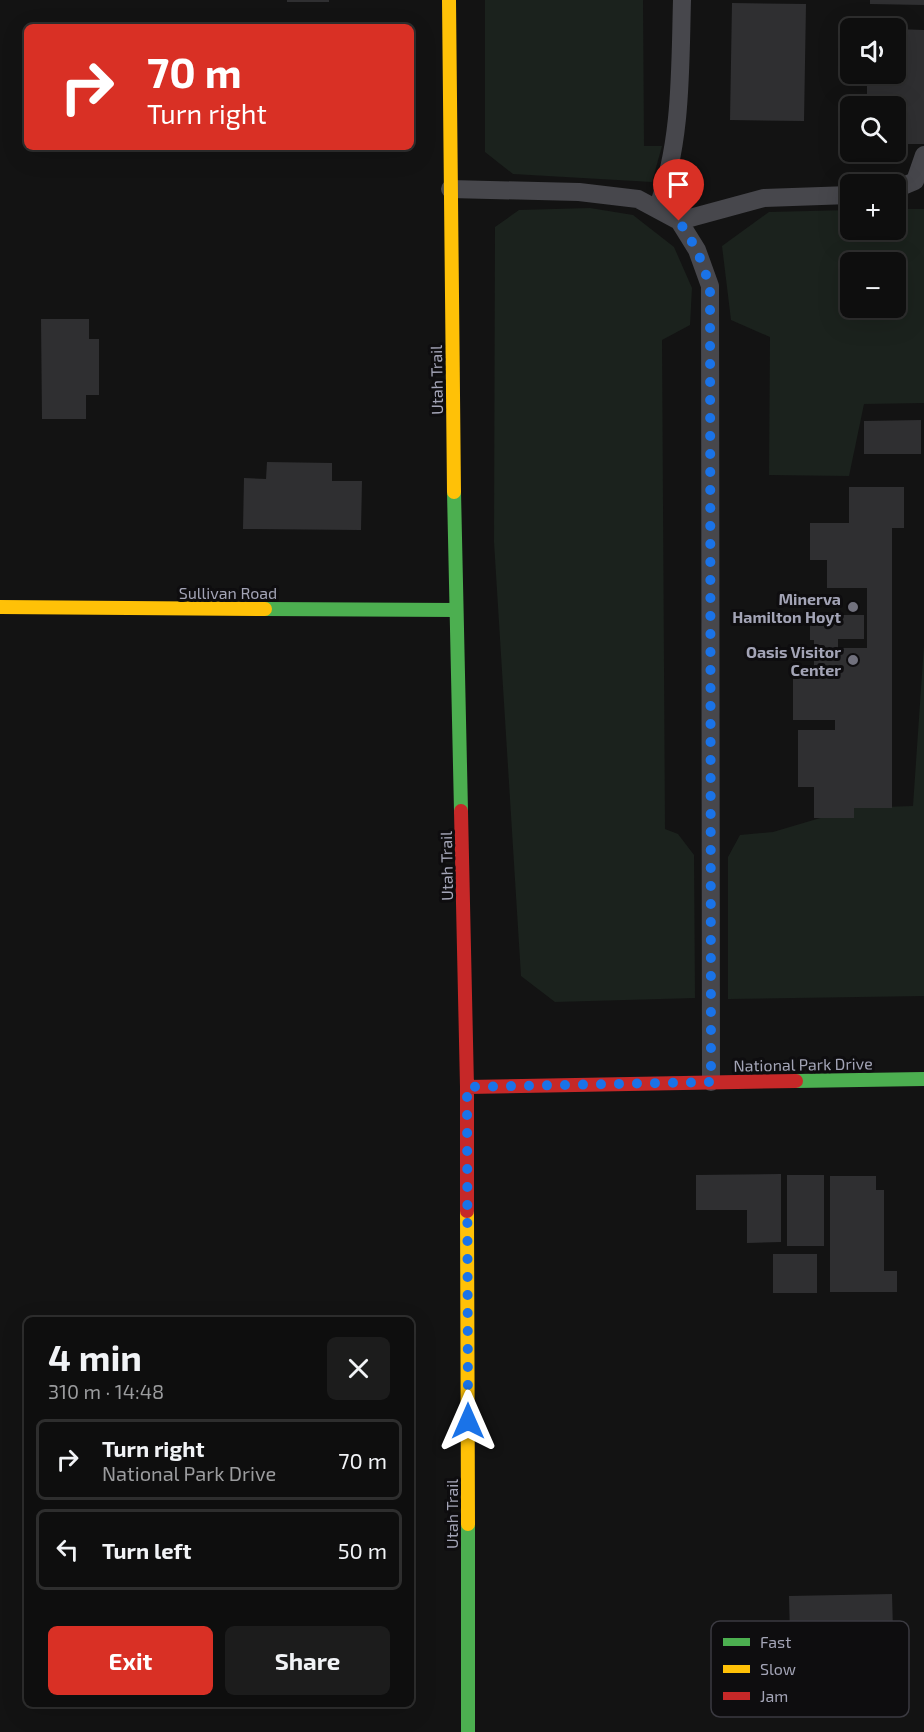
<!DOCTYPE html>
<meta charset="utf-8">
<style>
:root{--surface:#0e0e0e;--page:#1c1c1c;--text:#f1f3f6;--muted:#9b9c9e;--line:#2e2e2e;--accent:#d93025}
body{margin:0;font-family:"Exo 2",sans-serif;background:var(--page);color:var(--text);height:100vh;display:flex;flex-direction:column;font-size:22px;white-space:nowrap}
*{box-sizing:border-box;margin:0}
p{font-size:20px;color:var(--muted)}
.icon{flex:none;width:33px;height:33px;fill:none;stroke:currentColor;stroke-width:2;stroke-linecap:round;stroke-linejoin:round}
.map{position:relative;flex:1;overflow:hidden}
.panel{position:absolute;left:24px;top:1317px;width:390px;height:390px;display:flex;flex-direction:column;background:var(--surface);border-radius:9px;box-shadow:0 6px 24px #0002,0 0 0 2px var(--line)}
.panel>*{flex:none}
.banner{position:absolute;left:24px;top:24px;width:390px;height:126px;border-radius:9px;box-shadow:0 6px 24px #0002,0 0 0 2px var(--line);background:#d93025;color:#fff;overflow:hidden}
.fabs{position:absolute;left:840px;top:18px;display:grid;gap:12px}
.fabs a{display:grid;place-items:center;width:66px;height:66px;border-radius:9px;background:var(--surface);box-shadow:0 6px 24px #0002,0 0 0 2px var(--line);font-size:30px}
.pin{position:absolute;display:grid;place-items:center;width:51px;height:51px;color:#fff;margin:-62px -26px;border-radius:50% 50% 50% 0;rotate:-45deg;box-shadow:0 0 6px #0007}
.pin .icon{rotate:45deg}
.me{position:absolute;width:66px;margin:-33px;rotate:0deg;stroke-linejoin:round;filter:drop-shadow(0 0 4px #0008)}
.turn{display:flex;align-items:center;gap:21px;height:126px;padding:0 24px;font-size:27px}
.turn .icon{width:78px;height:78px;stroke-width:2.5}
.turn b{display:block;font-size:42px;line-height:51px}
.round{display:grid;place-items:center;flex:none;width:63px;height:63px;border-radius:9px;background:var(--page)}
.headline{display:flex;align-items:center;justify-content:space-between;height:102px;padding:0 24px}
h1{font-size:36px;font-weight:700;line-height:45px}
.cta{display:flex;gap:12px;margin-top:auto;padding:12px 24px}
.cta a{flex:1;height:69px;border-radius:9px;background:var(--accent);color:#fff;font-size:24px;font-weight:700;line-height:69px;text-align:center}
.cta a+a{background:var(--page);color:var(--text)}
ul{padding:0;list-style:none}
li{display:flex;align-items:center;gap:18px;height:81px;margin:0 12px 9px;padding:0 12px;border:3px solid var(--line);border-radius:9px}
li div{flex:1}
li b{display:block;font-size:22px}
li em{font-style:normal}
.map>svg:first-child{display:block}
.green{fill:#1b221d;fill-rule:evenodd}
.building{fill:#2f2f31}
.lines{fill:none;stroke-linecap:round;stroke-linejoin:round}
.lane{stroke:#47474c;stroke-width:18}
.fast{stroke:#4caf50;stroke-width:14}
.slow{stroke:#ffc107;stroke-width:14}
.jam{stroke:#c62828;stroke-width:14}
.route{stroke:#1a73e8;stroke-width:10;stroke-dasharray:0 18}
.poi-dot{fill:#71717d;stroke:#0e0d0f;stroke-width:2}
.labels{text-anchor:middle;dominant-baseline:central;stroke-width:6;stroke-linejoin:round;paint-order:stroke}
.street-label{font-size:16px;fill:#a3a4b6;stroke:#0e0d0f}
.poi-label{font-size:16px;font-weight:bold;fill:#a3a4b6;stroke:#0e0d0f;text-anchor:end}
.key{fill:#0e0d0f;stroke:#3b3a41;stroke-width:1.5}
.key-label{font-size:16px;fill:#a3a4b6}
</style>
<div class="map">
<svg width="924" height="1732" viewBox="0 0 924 1732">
<rect width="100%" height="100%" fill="#131313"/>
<!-- green -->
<path class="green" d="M485,0h158l1,146h18l-10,36 -139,-8 -28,-22z
M590,208l43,7 41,32 18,41 -2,37 -28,15 3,489 13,5 16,21 1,143 -140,4 -34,-26 -27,-434 1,-315 24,-17z
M896,209h28v194l-60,1 -15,72 -80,-1 1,-138 -39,-17 -9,-74 47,-34 81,-2v20h46zM850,262h46v46h-46z
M924,645v351l-196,3v-142l12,-22 33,-3 81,-24 59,-2z"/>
<!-- building -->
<path class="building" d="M287,0h42v2h-42z
M870,0h54v5l-54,-1z
M732,3l74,1 -2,117 -74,-1z
M896,29l28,1v114h-28v-38h-29v-32h29z
M41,319h48v20h10v56h-13v24h-44z
M921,420v34h-57v-33z
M267,462l65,1v18h30l-1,49 -118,-1 1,-51 22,1z
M849,487h55v41h-12v280h-38v10h-40v-31h-16v-57h37v-10h-42v-46h21v-34h-4v-25h54v24h-26v9h29v-60h-40v-28h-17v-37h39z
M781,1174v68l-34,1v-33h-51v-35z
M787,1175h37v71h-37z
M830,1176h46v14h8v81h13v21h-67z
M773,1254h44v39h-44z
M892,1594l2,74h11l1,43 -114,3 -3,-118z"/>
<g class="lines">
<!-- lane -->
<path class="lane" d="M450,189l129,3 59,7 41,22 18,29 13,36 1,796
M896,189l19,-8 9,-26
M657,209c25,-66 23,-139 25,-209
M679,221l85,-23 86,-3"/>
<!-- fast -->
<path class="fast" d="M454,492l7,319
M265,609l191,1
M796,1081l128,-2
M468,1524v208"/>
<!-- slow -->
<path class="slow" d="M449,0l5,492
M0,607l265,2
M467,1211l1,313"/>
<!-- jam -->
<path class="jam" d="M461,811l6,276v124
M467,1087l329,-6"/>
</g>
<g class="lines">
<!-- route -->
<path class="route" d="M468,1421l-1,-334 244,-5 -1,-796 -13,-36 -18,-29"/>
</g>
<!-- markers -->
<g class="poi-dot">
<circle cx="853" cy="607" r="6"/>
<circle cx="853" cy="660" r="6"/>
</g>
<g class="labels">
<!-- street labels -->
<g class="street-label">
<text transform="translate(436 380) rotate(-91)">Utah Trail</text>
<text x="228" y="592">Sullivan Road</text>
<text transform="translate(446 866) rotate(-91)">Utah Trail</text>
<text transform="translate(803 1064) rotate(-1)">National Park Drive</text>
<text transform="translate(451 1514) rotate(-90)">Utah Trail</text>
</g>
<!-- poi labels -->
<g class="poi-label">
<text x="841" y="598">Minerva<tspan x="841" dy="18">Hamilton Hoyt</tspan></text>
<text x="841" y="651">Oasis Visitor<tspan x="841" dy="18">Center</tspan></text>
</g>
</g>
<!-- legend -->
<rect x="711" y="1621" width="198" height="96" rx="9" class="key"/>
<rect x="723" y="1638" width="27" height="8" fill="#4caf50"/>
<rect x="723" y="1665" width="27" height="8" fill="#ffc107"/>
<rect x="723" y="1692" width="27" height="8" fill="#c62828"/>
<g class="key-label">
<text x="760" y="1648">Fast</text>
<text x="760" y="1675">Slow</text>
<text x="760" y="1702">Jam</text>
</g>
</svg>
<div class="fabs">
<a><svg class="icon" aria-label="sound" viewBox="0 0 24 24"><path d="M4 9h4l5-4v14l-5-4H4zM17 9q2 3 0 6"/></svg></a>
<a><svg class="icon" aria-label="search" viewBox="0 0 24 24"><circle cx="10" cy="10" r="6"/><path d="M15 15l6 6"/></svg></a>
<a>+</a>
<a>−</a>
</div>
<div class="pin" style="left:679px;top:221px;background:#d93025"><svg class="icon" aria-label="arrive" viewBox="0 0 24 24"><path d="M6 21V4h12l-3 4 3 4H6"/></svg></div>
<svg class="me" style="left:468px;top:1421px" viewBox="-20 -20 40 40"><path d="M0-17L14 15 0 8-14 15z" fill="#1a73e8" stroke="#fff" stroke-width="4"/></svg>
<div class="banner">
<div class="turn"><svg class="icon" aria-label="right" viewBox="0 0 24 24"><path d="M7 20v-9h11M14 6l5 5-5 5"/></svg><div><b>70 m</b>Turn right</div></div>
</div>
<section class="panel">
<div class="headline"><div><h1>4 min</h1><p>310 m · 14:48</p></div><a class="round"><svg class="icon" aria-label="close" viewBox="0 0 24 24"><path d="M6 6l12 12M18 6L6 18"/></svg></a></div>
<ul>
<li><svg class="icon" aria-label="right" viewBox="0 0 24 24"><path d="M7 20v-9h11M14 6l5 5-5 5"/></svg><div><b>Turn right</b><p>National Park Drive</p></div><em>70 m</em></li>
<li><svg class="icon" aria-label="left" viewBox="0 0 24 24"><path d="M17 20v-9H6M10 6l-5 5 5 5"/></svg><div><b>Turn left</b></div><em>50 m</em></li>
</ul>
<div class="cta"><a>Exit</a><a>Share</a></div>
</section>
</div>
